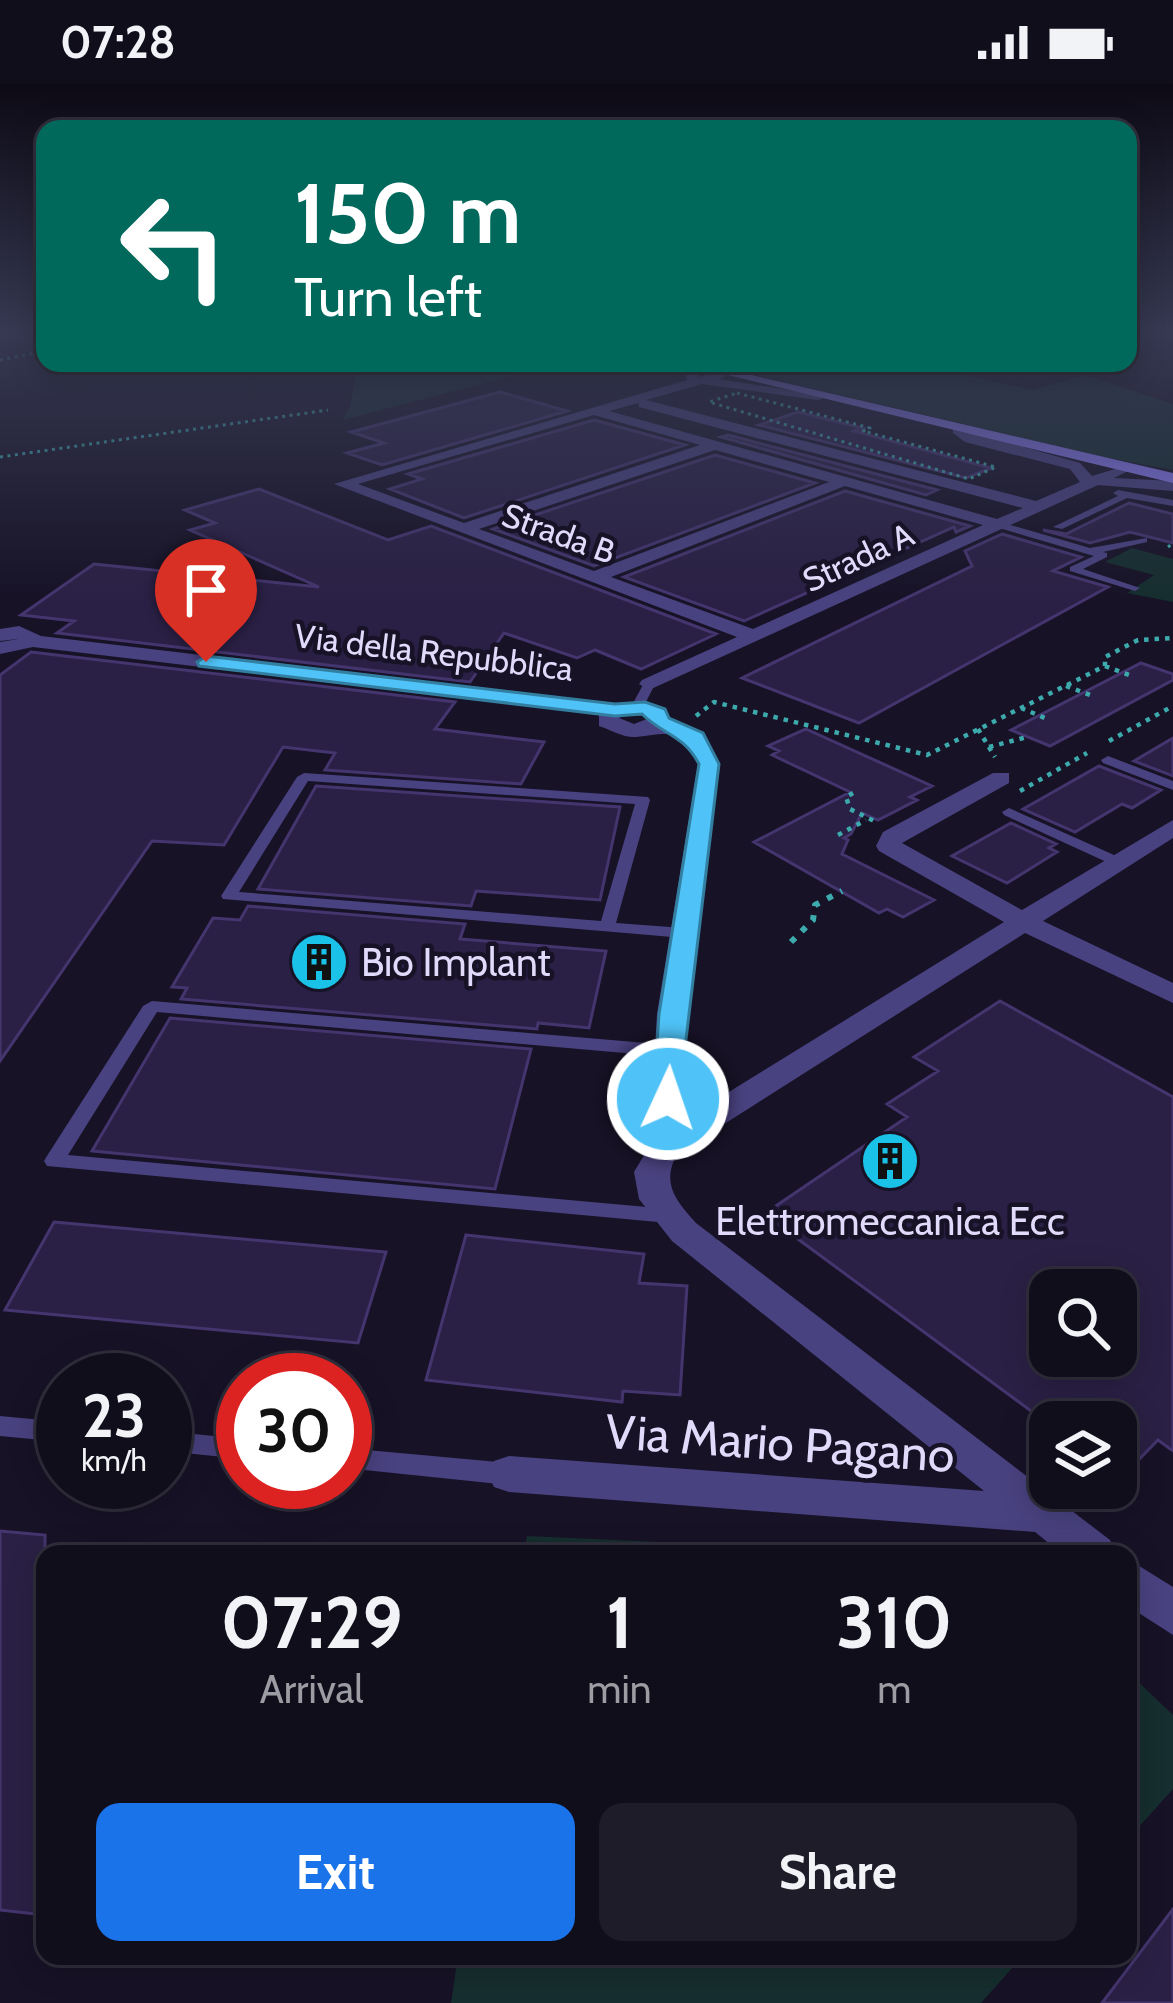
<!DOCTYPE html>
<style>
:root{--surface:#110e1c;--page:#1e1c29;--text:#f1f3f6;--muted:#9c9ca3;--line:#302e3b;--accent:#1a73e8}
body{margin:0;font-family:Cabin,sans-serif;background:var(--page);color:var(--text);height:100vh;display:flex;flex-direction:column;font-size:45px;white-space:nowrap}
*{box-sizing:border-box;margin:0}
p{font-size:39px;color:var(--muted)}
.icon{flex:none;width:66px;height:66px;fill:none;stroke:currentColor;stroke-width:2;stroke-linecap:round;stroke-linejoin:round}
.map{position:relative;flex:1;overflow:hidden}
.details{position:absolute;left:36px;top:1461px;width:1101px;height:420px;display:flex;flex-direction:column;background:var(--surface);border-radius:24px;box-shadow:0 6px 30px #0003,0 0 0 3px var(--line)}
.details>*{flex:none}
.hud{position:absolute;left:36px;top:36px;width:1101px;height:252px;border-radius:24px;box-shadow:0 6px 30px #0003,0 0 0 3px var(--line);background:#00695c;color:#fff;overflow:hidden}
.controls{position:absolute;left:1029px;top:1185px;display:grid;gap:24px}
.controls a{display:grid;place-items:center;width:108px;height:108px;border-radius:24px;background:var(--surface);box-shadow:0 6px 30px #0003,0 0 0 3px var(--line);font-size:60px}
.speed{position:absolute;left:36px;top:1269px;display:flex;gap:24px;font-size:60px;font-weight:700;text-align:center}
.speed>*{display:grid;place-content:center;width:156px;height:156px;border-radius:50%;background:var(--surface);box-shadow:0 6px 30px #0003,0 0 0 3px var(--line);line-height:1}
.speed small{font-size:30px;font-weight:400}
.speed .limit{border:18px solid #d22;background:#fff;color:#111}
.pin{position:absolute;display:grid;place-items:center;width:102px;height:102px;color:#fff;margin:-123px -51px;border-radius:50% 50% 50% 0;rotate:-45deg;box-shadow:0 0 12px #0007}
.pin .icon{rotate:45deg}
.me{position:absolute;width:132px;margin:-66px;rotate:3deg;stroke-linejoin:round;filter:drop-shadow(0 0 9px #0008)}
.turn{display:flex;align-items:center;gap:42px;height:252px;padding:0 60px;font-size:54px}
.turn .icon{width:156px;height:156px;stroke-width:2.5}
.turn b{display:block;font-size:84px;line-height:102px}
.eta{display:flex;justify-content:space-evenly;align-items:center;height:204px;text-align:center}
.eta b{font-size:72px;font-weight:800;line-height:84px}
.button{display:flex;gap:24px;margin-top:auto;padding:24px 60px}
.button a{flex:1;height:138px;border-radius:24px;background:var(--accent);color:#fff;font-size:48px;font-weight:800;line-height:138px;text-align:center}
.button a+a{background:var(--page);color:var(--text)}
.status{display:flex;justify-content:space-between;align-items:center;height:84px;padding:0 60px;background:var(--surface);direction:ltr}
.status svg{height:33px;fill:currentColor}
.map>svg:first-child{display:block}
.green{fill:#162e2f}
.building{fill:#2a2045;stroke:#44356e;stroke-width:3;fill-rule:evenodd}
.lines{fill:none;stroke-linecap:round;stroke-linejoin:round}
.path-far2{stroke:#3dabad;stroke-width:3;stroke-dasharray:3 4.5;stroke-linecap:butt}
.path-far1{stroke:#3dabad;stroke-width:4.5;stroke-dasharray:4.5 6;stroke-linecap:butt}
.path{stroke:#3dabad;stroke-width:6;stroke-dasharray:6 9;stroke-linecap:butt}
.lane{fill:#494280;fill-rule:evenodd}
.street{fill:#494280;fill-rule:evenodd}
.secondary{fill:#887bf1;fill-rule:evenodd}
.route{fill:#4fc3f7;stroke:#337fa1;stroke-width:3}
.labels{text-anchor:middle;dominant-baseline:central;stroke-width:9;stroke-linejoin:round;paint-order:stroke}
.far-street-label{font-size:33px;fill:#e1dbfb;stroke:#171226}
.poi-label{font-size:39px;fill:#e1dbfb;stroke:#171226;text-anchor:start}
.near-street-label{font-size:48px;fill:#e1dbfb;stroke:#171226}
</style>
<div class="status"><b>07:28</b><svg viewBox="0 0 49 12"><path d="M0 12V9h3v3zM5 12V6h3v6zM10 12V3h3v9zM15 12V0h3v12zM26 1h20v11H26zM47 4h2v5h-2z"/></svg></div>
<div class="map">
<svg width="1173" height="1919" viewBox="0 0 1173 1919">
<rect width="100%" height="100%" fill="#171226"/>
<!-- green -->
<path class="green" d="M358,279h205l-221,57 8,-13z
M706,279h201l126,27 52,-15 88,29v66l-70,-13z
M1132,464l41,11v43l-46,-9 27,-18 -49,-13z
M527,1452l396,18h-399z
M1128,1588l45,43v74l-45,50z
M458,1872h565l-42,47h-530z"/>
<!-- building -->
<path class="building" d="M500,308l67,19 -185,54 -35,-12 37,-10 -33,-11z
M798,328l64,16 -8,3 137,37 -25,10 -207,-53z
M594,336l91,25 -221,73 -74,-29 32,-10 -14,-5z
M728,351l209,55 -11,5 -205,-58z
M715,371l100,28 -221,83 -101,-37z
M259,405l129,51 43,-14 285,108 -75,35 -46,-19 -18,8 -73,-25 -34,49 -413,-49 17,-12 -53,-6 73,-51 225,23 -129,-57 25,-7 -30,-13z
M845,407l125,35 -14,6 -2,-5 -210,94 -120,-44z
M1129,419l44,11v29l-43,-11 -40,11 -47,-13 23,4z
M1002,450l79,23 -28,14 55,16 -249,136 -117,-45 230,-112 -7,-15z
M31,568l424,50 -20,27 109,13 -23,42 -196,-14 10,-17 -52,-6 -59,98 -72,-4 -152,220v-386z
M1141,579l32,11v6l-123,66 -39,-16z
M806,645l126,57 -22,11 7,3 -39,20 -16,-7 -11,21 -7,4 4,2 -6,14 92,46 -31,17 -16,-8 -8,4 -125,-71 96,-50 -78,-37 7,-4 -11,-5z
M1173,654v38l-39,-15z
M1099,682l62,24 -29,18 -10,-4 -47,28 -52,-23z
M316,702l304,21 -20,93 -124,-9 -5,15 -213,-17z
M1011,739l45,21 -7,4 8,4 -50,31 -55,-27z
M248,822l217,18 -5,15 146,12 -17,77 -51,-5 -1,6 -356,-30 6,-11 -15,-1 41,-69 27,2z
M1000,917l173,96v354l-15,-11 -42,43v-61h-70l-282,-208 143,-97 -20,-13 51,-33 -24,-14zM1050,1206h66v66h-66z
M170,934l361,31 -36,140 -403,-38z
M54,1138l332,30 -28,91 -353,-33z
M466,1151l178,19 -5,29 48,3 -7,109 -57,-4 -1,11 -196,-22z
M0,1447l45,4v380l-45,-5z
M1173,1825v94h-71z"/>
<g class="lines">
<!-- path-far2 -->
<path class="path-far2" d="M0,276l45,-9
M737,309l133,35 -7,3 133,36 -27,12 -260,-77z
M0,373l328,-47
M1168,463l5,-4"/>
<!-- path-far1 -->
<path class="path-far1" d="M1105,582l24,9
M1066,602l24,9
M1021,624l24,10
M696,632l18,-14 213,53 178,-89v-9l33,-17 35,-2
M978,645l17,28
M1109,657l64,-35
M989,663l38,-10
M1020,707l67,-38
M853,709l-7,4 4,12 24,12
M838,751l28,-15"/>
<!-- path -->
<path class="path" d="M791,858l22,-22 2,-15 27,-14"/>
<!-- lane -->
<path class="lane" d="M1118,406l55,10v6l-46,-8 -65,31 -9,-2 65,-31 -5,-3z
M1000,438l90,26 57,-10v4l-44,10 4,1v4l-24,12 57,19 -5,3 -65,-20v-4l24,-11 -98,-29v-4z
M645,597l10,3 -13,26h-10l-1,-3z
M1108,672l65,25v9l-70,-27 -2,-3z
M304,689l344,24 2,3 -34,123 68,5 8,5 -8,5 -461,-39 -2,-3 76,-119zM308,697l327,23 -34,117 -362,-29z
M1009,724l114,51 3,3 -8,5 -5,-2 -109,-50 -2,-3z
M152,917l518,44 9,6 -9,6 -513,-45 -89,143 601,54 7,2 3,5 -3,5 -7,2 -622,-57 -3,-5 3,-5 96,-150z
M0,1332l63,6v20l-63,-6z
M165,1347l78,8v20l-78,-8z
M345,1364l164,15 9,3 3,8 -3,8 -9,3 -164,-17z"/>
<!-- street -->
<path class="street" d="M652,279l44,6 3,8 27,-8 6,4 -13,6 107,17 -7,4 -117,-16 -56,16 390,101 44,-19 -10,-13 -105,-27 -12,-9v-6l127,36 12,13 36,-11v6l-14,7 59,3v10l-75,-6 -449,205 -10,-6 3,-4 95,-43 -403,-153 353,-104 -1,-6zM638,319l1,4 384,101 -26,11 -388,-108zM594,331l106,30 -236,78 -106,-39zM715,366l114,32 -235,89 -115,-42zM845,402l138,39 -230,104 -142,-52z
M19,542l22,10 575,68h36l16,13 36,16 16,31 -33,250 -5,107 322,-199 -125,-71 -3,-5 7,-14 110,-59h16v10l-107,60 120,67 151,-90v18l-130,83 130,62v20l-148,-70 -348,221c-16,30 -1,46 19,69l414,317 7,14h-55l-27,-22 -526,-40 -15,-5 -6,-13 6,-13 15,-5 475,35 -312,-250 -33,-42 -5,-27 15,-25 8,-133 41,-250c-19,-37 -27,-31 -62,-27 -12,1 -25,-7 -37,-11v-12l-566,-67 -33,7v-12l18,-3 -18,2v-12zM629,630l16,2 2,3 -13,5 -15,-6z
M1128,1475l45,28v48l-45,-29z"/>
<!-- secondary -->
<path class="secondary" d="M678,279h22l473,110v10z"/>
</g>
<!-- sky -->
<linearGradient id="sky" x2="0" y2="1"><stop stop-color="#0d0a15"/><stop offset="0.48" stop-color="#363952"/><stop offset="1" stop-color="#363952" stop-opacity="0"/></linearGradient>
<rect width="1173" height="516" fill="url(#sky)"/>
<!-- route -->
<path class="route" d="M206,572l409,48 30,-2 20,7 4,9 34,15 16,31 -41,342h-21l-4,-7 6,-85 40,-250c-16,-30 -36,-29 -57,-50l-27,2 -416,-50 -2,-4z"/>
<!-- icons -->
<defs>
<symbol id="building-disc" viewBox="-11 -11 22 22"><circle r="9.5" fill="#1bc2e7" stroke="#171226"/><path d="M-4-6H4V6H1V3H-1V6H-4ZM-2.5-4.3h1.7v1.8h-1.7ZM.8-4.3h1.7v1.8H.8ZM-2.5-1h1.7V.8h-1.7ZM.8-1h1.7V.8H.8Z" fill="#111"/></symbol>
</defs>
<g fill-rule="evenodd">
<use href="#building-disc" x="286" y="845" width="66" height="66"/>
<use href="#building-disc" x="857" y="1044" width="66" height="66"/>
</g>
<g class="labels">
<!-- far-street labels -->
<g class="far-street-label">
<text transform="translate(559 449) rotate(20)">Strada B</text>
<text transform="translate(858 473) rotate(-25)">Strada A</text>
<text transform="translate(434 568) rotate(7)">Via della Repubblica</text>
</g>
<!-- poi labels -->
<g class="poi-label">
<text x="361" y="878">Bio Implant</text>
<text x="890" y="1137" text-anchor="middle">Elettromeccanica Ecc</text>
</g>
<!-- near-street labels -->
<g class="near-street-label">
<text transform="translate(780 1359) rotate(4)">Via Mario Pagano</text>
</g>
</g>
</svg>
<div class="controls">
<a><svg class="icon" aria-label="search" viewBox="0 0 24 24"><circle cx="10" cy="10" r="6"/><path d="M15 15l6 6"/></svg></a>
<a><svg class="icon" aria-label="layers" viewBox="0 0 24 24"><path d="M12 4l9 5-9 5-9-5zM3 14l9 5 9-5"/></svg></a>
</div>
<div class="speed"><div>23<small>km/h</small></div><div class="limit">30</div></div>
<div class="pin" style="left:206px;top:578px;background:#d93025"><svg class="icon" aria-label="arrive" viewBox="0 0 24 24"><path d="M6 21V4h12l-3 4 3 4H6"/></svg></div>
<svg class="me" style="left:668px;top:1015px" viewBox="-20 -20 40 40"><circle r="17" fill="#4fc3f7" stroke="#fff" stroke-width="3"/><path d="M0-11L8 9 0 5-8 9z" fill="#fff"/></svg>
<div class="hud">
<div class="turn"><svg class="icon" aria-label="left" viewBox="0 0 24 24"><path d="M17 20v-9H6M10 6l-5 5 5 5"/></svg><div><b>150 m</b>Turn left</div></div>
</div>
<section class="details">
<div class="eta">
<div><b>07:29</b><p>Arrival</p></div>
<div><b>1</b><p>min</p></div>
<div><b>310</b><p>m</p></div>
</div>
<div class="button"><a>Exit</a><a>Share</a></div>
</section>
</div>
